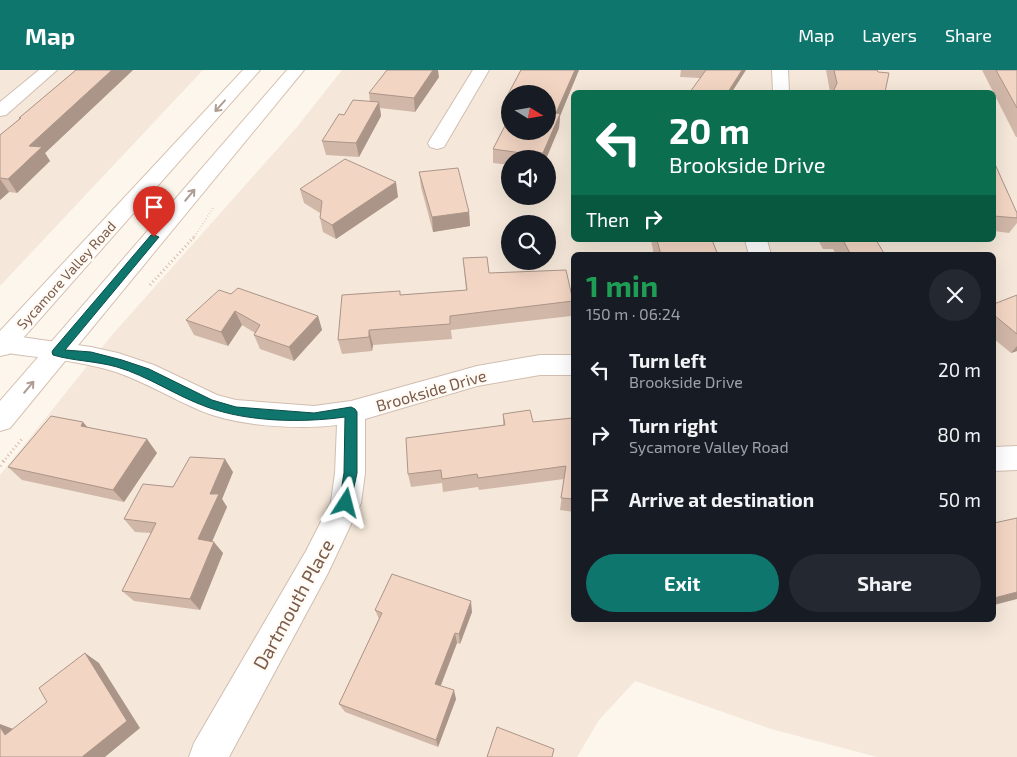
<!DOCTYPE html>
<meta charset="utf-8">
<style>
:root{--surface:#171b24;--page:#242831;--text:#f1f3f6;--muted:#9ea1a6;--accent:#0f766e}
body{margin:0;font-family:"Exo 2",sans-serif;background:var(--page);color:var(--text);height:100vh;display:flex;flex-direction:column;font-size:19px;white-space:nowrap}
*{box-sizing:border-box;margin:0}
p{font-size:16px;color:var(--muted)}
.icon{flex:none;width:28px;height:28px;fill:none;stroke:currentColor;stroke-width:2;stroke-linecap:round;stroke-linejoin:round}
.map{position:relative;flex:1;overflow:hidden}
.panel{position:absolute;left:571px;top:182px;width:425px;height:370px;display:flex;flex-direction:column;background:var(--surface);border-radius:8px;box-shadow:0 5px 20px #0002}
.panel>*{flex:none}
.top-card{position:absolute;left:571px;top:20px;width:425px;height:152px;border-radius:8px;box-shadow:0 5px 20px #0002;background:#0b6e4f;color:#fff;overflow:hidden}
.needle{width:32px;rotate:101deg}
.buttons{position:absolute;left:501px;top:15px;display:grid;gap:10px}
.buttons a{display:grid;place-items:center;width:55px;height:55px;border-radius:50%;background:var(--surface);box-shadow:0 5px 20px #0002;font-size:25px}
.pin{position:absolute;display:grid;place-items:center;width:42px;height:42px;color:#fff;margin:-51px -21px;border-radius:50% 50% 50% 0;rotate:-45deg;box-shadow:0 0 5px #0007}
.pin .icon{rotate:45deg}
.me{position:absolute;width:55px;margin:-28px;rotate:9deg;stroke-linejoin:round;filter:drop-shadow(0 0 4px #0008)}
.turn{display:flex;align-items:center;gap:18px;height:105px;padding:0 15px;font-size:22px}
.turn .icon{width:65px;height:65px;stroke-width:2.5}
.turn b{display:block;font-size:35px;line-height:42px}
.then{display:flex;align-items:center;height:48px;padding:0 15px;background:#0003;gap:10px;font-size:19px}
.round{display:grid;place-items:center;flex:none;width:52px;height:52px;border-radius:26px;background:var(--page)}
.overview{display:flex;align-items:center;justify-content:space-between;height:85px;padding:0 15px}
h1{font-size:30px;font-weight:700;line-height:38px;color:#1e9e55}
.button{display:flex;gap:10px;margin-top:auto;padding:10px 15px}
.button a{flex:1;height:58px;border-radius:30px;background:var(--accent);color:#fff;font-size:20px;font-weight:700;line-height:58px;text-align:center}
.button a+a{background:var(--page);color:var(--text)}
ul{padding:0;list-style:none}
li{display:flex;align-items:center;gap:15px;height:65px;padding:0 15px}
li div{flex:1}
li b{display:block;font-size:19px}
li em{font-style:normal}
header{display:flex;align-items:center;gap:30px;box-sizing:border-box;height:70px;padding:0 25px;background:var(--accent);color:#fff}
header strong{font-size:24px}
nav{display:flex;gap:28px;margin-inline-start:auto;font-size:18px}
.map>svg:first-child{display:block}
.residential{fill:#f5e8da;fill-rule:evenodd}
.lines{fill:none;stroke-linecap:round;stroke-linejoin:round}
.minor-casing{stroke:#d1beb0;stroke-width:2}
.secondary-casing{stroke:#d6c0b0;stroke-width:2}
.path-far2{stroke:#d9b8a5;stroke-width:2;stroke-dasharray:0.5 2.5;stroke-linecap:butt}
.path-far1{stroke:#d9b8a5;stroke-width:3;stroke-dasharray:1 3;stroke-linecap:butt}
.path{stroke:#d9b8a5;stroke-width:4;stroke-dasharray:1 4.5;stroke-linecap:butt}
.minor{fill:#fff;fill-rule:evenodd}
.secondary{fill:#fff;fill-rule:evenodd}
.wall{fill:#d1b7a8}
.shaded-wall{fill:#aa9588}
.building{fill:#f3d5c3;stroke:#aa9588}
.oneway{stroke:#af9d94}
.route{fill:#0f766e;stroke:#0a4d48}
.labels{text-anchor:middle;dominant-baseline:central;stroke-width:4.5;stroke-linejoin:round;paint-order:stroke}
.far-street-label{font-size:14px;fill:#7a5c4d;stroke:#fffaf3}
.street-label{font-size:16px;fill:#7a5c4d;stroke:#fffaf3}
.near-street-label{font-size:19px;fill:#7a5c4d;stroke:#fffaf3}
</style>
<header>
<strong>Map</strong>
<nav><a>Map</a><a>Layers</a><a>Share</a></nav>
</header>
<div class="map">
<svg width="1017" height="687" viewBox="0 0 1017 687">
<rect width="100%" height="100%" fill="#fdf6ec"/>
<!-- residential -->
<path class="residential" d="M0,0h203l-203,216z
M342,0h675v687h-140l-106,-28 -136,-48 -36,39 -22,37h-577v-282l112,-140 185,-208zM574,22h420v148h-420zM510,24h38v37h-38zM510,89h38v37h-38zM510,154h38v37h-38zM574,185h420v365h-420z"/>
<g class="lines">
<defs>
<path id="minor" d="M39,0h18l-51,45 -6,1v-14z
M473,0h16l-45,77 -7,2 -7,-2 -2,-4z
M772,0h16l1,22h-16z
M745,170h22l4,15h-22z
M0,264l91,13 27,6 36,12 63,30 19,5 78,6 37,-5 126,-35 63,-11h34v20h-34l-63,11 -112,33v54l-4,30 -33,70 -99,184h-40l5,-14 112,-192 25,-49 4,-29 2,-48c-40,5 -101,1 -138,-15 -28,-12 -54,-28 -83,-38 -37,-12 -78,-14 -116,-20z
M1017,376v24l-23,1v-24z"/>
<path id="secondary" d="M243,0h17l-251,284 -9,2v-25z
M287,0h17l-294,358 -10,3v-30z"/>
</defs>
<!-- minor casing -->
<use href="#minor" class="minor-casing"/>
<!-- secondary casing -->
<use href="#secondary" class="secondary-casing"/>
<!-- path-far2 -->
<path class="path-far2" d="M193,169l20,-31"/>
<!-- path-far1 -->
<path class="path-far1" d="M150,215l44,-48
M3,392l19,-23"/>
<!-- path -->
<path class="path" d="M0,396l4,-6"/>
<!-- minor -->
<use href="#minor" class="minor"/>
<!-- secondary -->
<use href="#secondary" class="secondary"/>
</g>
<!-- wall -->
<path class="wall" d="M76,0h57l-88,83 5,8 -33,32 -8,-1 -9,8v-65l19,-16v-1z
M521,0h58l-19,46 -1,12 -13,31h-36v6l-17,-2v-14l55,-55h-38v19l-4,-1v-14z
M681,0h65l-46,8 -20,-1z
M826,0h51l8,22h-55z
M982,0h35v67h-1z
M439,7l-24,35 -35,-4 1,8 -22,41 -33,-2 -4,-14 22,-26 26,-13 -1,-9z
M994,92l23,51v10l-8,10 -15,-2z
M419,102l50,40 1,14 -37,6 -12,-45z
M300,119l98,8 -62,42 -13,-7 -3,-14v-5l-16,-10z
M651,170h61l6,15h-64z
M818,170h58l9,15h-49l-3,-6h-10z
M463,188l26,15 84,28 -2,15 -120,14 1,9 -79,6 -1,6 -30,3 -4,-14 63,-45 65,-5z
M231,224l87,22 4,14 -28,31 -34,-12 -6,-14 1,-2 -13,-8 -14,21 -34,-11 -8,-15z
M1017,225v56l-6,2 -17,-14v-35z
M503,344l30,8 40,-4 1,-4v98l-14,-2 4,-31 -85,11 -1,-3 -35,5 -1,-9 -31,4 -3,-13 95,-49z
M88,357l69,26 -33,49 -102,-22 -14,-13z
M233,402l-11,27 5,8 -15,34 11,12 -23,57 -66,-9 -12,-10 29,-58 -16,-1 -11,-13 49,-32z
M375,540l97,2 -12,32 -3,-1 -17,43 16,13 -18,48 -93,-35 -6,-8 40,-85z"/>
<!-- shaded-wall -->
<path class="shaded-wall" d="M112,0h21l-88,83 5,8 -33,32 -9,-14 21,-33z
M433,0h5l1,7 -24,35 -1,-14z
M575,0h4l-19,46 -1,12 -13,31h-3v-6l13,-40z
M742,0h4l-14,22h-4z
M379,32l2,14 -22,41 -3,-14z
M0,109l9,13 -9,8z
M396,112l2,15 -62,42 -4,-14z
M469,142l1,14 -37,6 -1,-15z
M235,241l7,14 -14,21 -7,-14z
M318,246l4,14 -28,31 -5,-14z
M369,260l4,15 -1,6 -3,-14z
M1017,276v5l-6,2z
M83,352l12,14 -14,-10z
M147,369l10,14 -33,49 -11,-12z
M225,389l8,13 -11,27 5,8 -19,44 -10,-12 12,-45z
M214,472l9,11 -23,57 -10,-11z
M1017,522v7l-23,6v-7z
M471,531l1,11 -12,32 -1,-10z
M455,563l2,10 -19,50 -3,-9z
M85,583l14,10 41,65 -35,29h-23z
M454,620l2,9 -18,48 -2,-7z
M0,654l16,6 -11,5 -5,-8z"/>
<!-- building -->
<path class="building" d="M76,0h36l-83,76 13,1 -34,32 -8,-1v-43l21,-17h-2z
M387,0h46l-19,28 -45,-5z
M521,0h54l-19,43 4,1 -17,39 -6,-1 -1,3 -43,-6 17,-33v15h38v-37h-38v5l-4,-1z
M706,0h36l-14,22h-38z
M834,0h43l1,2 11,1 -4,19h-52l4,-9z
M996,0h21v38z
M353,30l26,2 -23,41 -34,-2 17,-27 5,1z
M345,89l51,23 -64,43 -12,-7 2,-17 -22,-12z
M994,92l23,51v5l-23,-2z
M458,98l11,44 -37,5 -13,-45z
M657,170h55l6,15h-57z
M843,170h33l9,15h-34z
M487,187l2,16 77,-3 7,31 -123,15v8l-81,6v7l-31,3 4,-45 58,-4v4l67,-5 -4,-32z
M238,218l80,28 -29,31 -35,-12 6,-10 -25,-14 -14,21 -35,-12 33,-30 12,4z
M1017,225v39l-23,-19v-11z
M530,340l3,12 40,-4 1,-4v85l-13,-1 5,-32 -88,12 -1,-4 -35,5 -1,-9 -33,4 -2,-36 99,-13 -2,-11z
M51,346l32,6 -2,4 66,13 -34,51 -105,-23z
M190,387l35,2 -15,35h9l-21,45 16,3 -24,57 -68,-8 34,-68 -32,-4 19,-35 30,3z
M1017,448v74l-23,6v-75z
M392,504l79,27 -12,33 -4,-1 -20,51 19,6 -18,50 -97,-36 43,-91 -7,-3z
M85,583l42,68 -45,36h-82v-30l5,8 42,-33 -8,-14z
M497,657l57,22 -2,8h-65z"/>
<!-- one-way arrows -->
<defs><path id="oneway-shaft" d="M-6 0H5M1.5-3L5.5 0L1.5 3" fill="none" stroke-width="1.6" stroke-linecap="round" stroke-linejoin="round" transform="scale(1.25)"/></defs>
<g class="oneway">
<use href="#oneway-shaft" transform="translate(220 36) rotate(132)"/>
<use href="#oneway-shaft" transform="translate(190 125) rotate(-50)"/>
<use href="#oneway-shaft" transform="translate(29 317) rotate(-50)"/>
</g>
<!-- route -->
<path class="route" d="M151,165h3l5,2 -94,113 26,2 31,8 27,9 63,31 24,7 78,6 37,-6 4,2 2,3v61l-7,33 -4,2 -5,-2 -2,-3 5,-30 1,-56c-43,6 -97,5 -138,-10 -31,-11 -59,-31 -90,-40 -21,-6 -44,-6 -64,-12l-1,-3 1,-2z"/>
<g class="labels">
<!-- far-street labels -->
<g class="far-street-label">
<text transform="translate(66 205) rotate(-48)">Sycamore Valley Road</text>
</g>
<!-- street labels -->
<g class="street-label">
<text transform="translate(431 320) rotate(-16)">Brookside Drive</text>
</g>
<!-- near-street labels -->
<g class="near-street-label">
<text transform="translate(293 534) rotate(-61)">Dartmouth Place</text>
</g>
</g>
</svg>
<div class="buttons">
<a><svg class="needle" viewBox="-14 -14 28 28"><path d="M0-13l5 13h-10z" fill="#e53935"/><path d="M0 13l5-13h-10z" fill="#9ea1a6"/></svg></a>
<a><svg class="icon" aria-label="sound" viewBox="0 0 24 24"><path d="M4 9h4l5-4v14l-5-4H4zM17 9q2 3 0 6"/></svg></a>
<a><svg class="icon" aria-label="search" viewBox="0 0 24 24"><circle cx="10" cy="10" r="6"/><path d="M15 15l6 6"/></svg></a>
</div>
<div class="pin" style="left:154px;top:167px;background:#d93025"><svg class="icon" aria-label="arrive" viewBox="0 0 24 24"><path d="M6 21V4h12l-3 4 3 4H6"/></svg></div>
<svg class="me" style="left:346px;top:433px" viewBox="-20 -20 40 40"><path d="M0-17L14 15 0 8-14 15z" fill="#0f766e" stroke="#fff" stroke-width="4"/></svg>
<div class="top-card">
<div class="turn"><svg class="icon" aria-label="left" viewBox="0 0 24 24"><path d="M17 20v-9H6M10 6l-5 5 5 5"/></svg><div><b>20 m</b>Brookside Drive</div></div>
<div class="then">Then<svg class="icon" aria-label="right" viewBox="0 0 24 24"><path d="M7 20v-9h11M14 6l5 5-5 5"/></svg></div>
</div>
<section class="panel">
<div class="overview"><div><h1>1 min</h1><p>150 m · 06:24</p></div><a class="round"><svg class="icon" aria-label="close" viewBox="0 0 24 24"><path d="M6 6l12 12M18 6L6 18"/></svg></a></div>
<ul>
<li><svg class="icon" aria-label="left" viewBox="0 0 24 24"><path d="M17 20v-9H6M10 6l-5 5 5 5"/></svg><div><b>Turn left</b><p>Brookside Drive</p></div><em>20 m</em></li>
<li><svg class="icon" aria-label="right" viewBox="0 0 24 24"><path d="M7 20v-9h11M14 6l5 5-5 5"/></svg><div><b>Turn right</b><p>Sycamore Valley Road</p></div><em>80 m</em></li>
<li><svg class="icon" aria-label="arrive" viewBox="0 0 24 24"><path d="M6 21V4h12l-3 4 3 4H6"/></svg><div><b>Arrive at destination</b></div><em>50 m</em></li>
</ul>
<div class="button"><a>Exit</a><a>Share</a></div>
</section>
</div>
